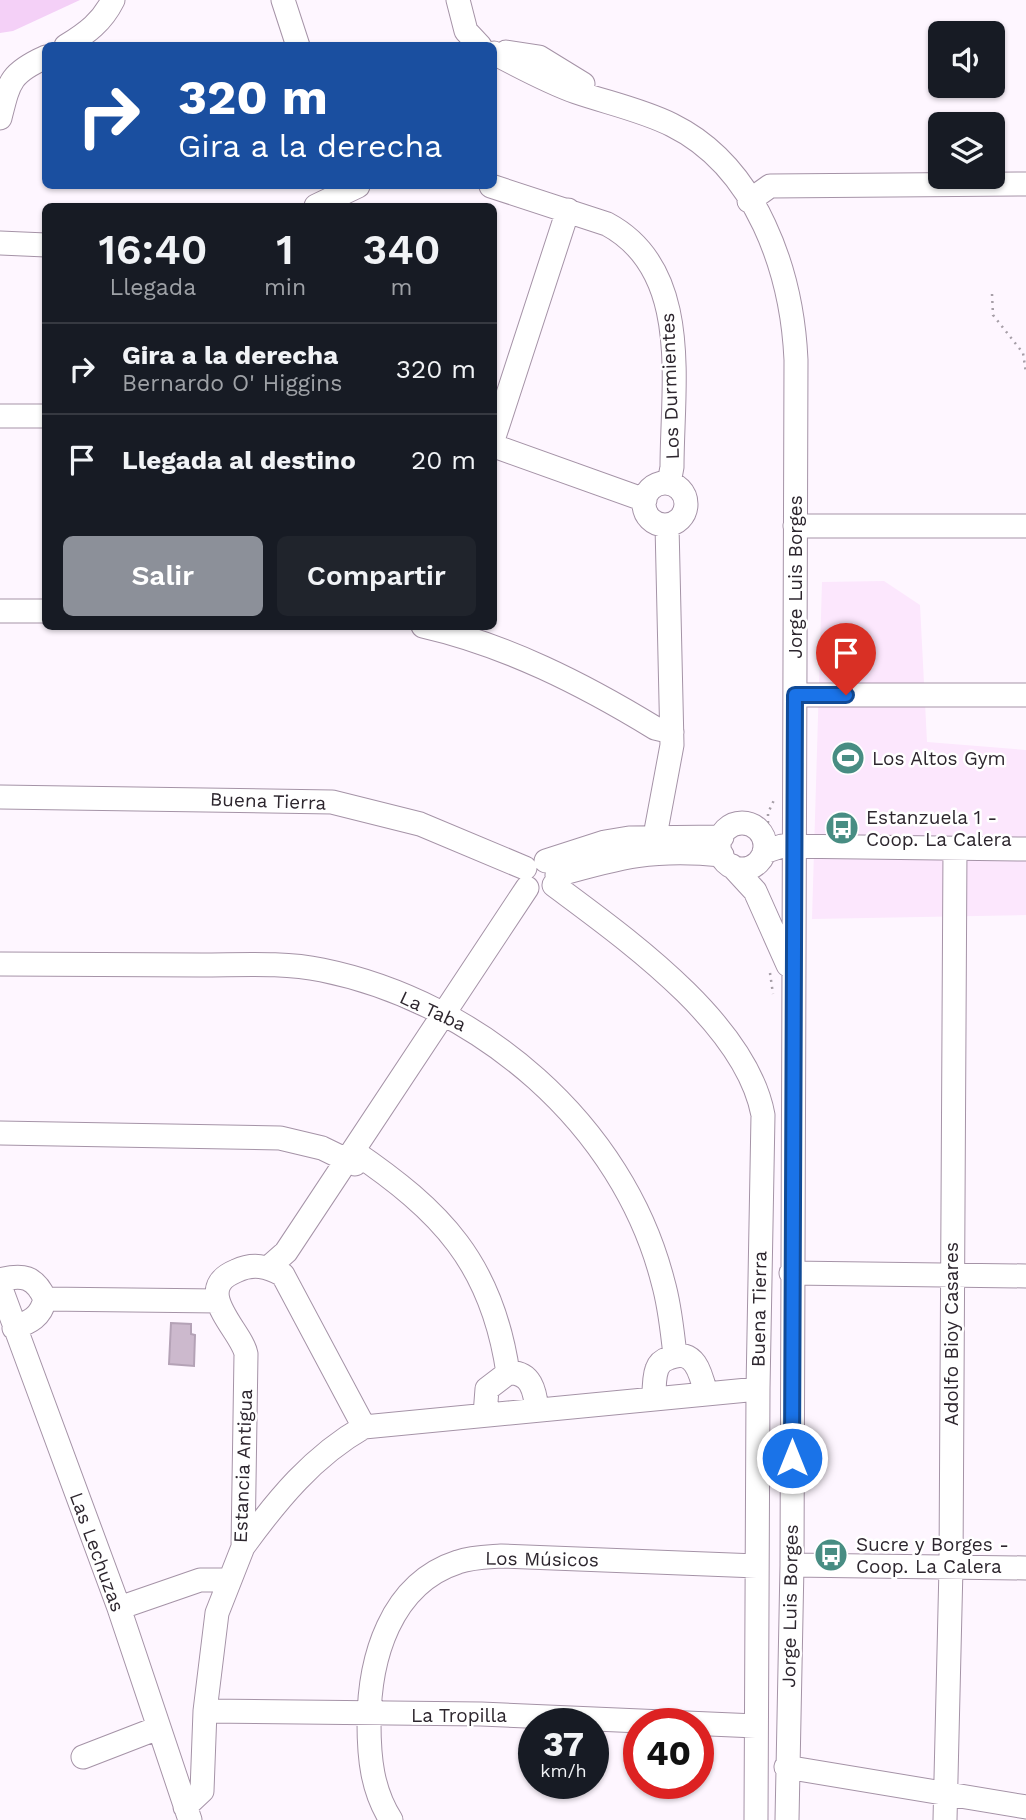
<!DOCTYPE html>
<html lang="es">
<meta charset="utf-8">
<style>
:root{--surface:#171b24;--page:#20242c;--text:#f1f3f6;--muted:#9ea1a6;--line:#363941;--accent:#8c9099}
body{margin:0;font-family:"Work Sans",sans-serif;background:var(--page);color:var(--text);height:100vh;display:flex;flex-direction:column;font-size:26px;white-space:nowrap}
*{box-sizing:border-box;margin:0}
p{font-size:23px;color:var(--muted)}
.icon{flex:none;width:38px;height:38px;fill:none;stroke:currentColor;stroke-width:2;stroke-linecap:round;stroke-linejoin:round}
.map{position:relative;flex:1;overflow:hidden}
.details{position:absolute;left:42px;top:203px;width:455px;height:427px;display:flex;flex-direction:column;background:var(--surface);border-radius:10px;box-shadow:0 2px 5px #0004}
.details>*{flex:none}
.guide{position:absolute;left:42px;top:42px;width:455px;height:147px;border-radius:10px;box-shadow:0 2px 5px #0004;background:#1a4fa0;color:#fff;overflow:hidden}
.buttons{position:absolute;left:928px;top:21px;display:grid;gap:14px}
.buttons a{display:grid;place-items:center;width:77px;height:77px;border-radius:10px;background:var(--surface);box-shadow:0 2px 5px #0004;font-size:35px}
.speed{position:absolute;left:518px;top:1708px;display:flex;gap:14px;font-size:35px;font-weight:700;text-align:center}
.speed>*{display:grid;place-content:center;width:91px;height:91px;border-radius:50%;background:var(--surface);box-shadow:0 2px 5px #0004;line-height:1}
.speed small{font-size:18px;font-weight:400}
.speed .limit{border:10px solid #d22;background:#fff;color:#111}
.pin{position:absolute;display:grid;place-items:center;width:60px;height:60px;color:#fff;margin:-72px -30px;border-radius:50% 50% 50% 0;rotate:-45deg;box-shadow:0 0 7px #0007}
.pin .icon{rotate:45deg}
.me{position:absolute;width:77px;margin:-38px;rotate:0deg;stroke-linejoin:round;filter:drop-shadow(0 0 5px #0008)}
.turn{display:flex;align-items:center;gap:24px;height:147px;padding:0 21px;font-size:32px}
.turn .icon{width:91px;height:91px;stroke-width:2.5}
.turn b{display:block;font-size:49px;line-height:60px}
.eta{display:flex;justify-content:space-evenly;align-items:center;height:119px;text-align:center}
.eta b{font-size:42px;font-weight:600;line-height:49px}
.button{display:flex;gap:14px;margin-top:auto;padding:14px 21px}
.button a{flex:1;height:80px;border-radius:10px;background:var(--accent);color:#fff;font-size:28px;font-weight:600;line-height:80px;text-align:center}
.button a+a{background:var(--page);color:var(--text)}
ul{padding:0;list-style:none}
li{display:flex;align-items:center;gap:21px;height:91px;padding:0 21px;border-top:2px solid var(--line)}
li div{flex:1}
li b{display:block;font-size:26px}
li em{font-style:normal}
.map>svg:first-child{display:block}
.built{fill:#fce7fd}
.green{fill:#f4d0f7}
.building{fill:#ccb9cd;stroke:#b4a2b6;stroke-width:2}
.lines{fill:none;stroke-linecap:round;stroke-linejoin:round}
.minor-casing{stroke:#a593a7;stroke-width:25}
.path{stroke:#a69ea7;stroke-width:2.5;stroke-dasharray:2 5;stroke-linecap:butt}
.minor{stroke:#fff;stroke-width:23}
.route-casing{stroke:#114b97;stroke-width:18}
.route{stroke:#1a73e8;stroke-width:12}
.labels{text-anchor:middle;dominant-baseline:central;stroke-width:5;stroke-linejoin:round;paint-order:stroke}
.street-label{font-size:19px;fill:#2d262e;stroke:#fff}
.poi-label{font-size:19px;fill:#2d262e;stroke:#fff;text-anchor:start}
</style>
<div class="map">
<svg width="1026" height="1820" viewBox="0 0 1026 1820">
<rect width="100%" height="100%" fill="#fef6ff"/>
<!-- built -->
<path class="built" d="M884,581l36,24 7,137 99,8v165l-214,4 10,-337z"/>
<!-- green -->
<path class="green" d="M0,0h80l-67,31 -13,2z"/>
<!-- building -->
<path class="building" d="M171,1323l20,1v10l4,1 -1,31 -25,-2z"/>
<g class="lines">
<defs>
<path id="minor" d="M283,0l15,46
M458,0l8,31 14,15
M66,46c21,-13 36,-24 47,-46
M506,52l33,5 44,27
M494,53c26,14 54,29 82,39 32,11 66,18 96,33 85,42 120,147 124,235l-4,1205 -5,255
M0,118c9,-36 10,-45 46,-61
M491,186l116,38c86,46 65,161 65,243l-3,16
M749,201l21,-15 256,-2
M316,206l42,-20
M0,243l46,2
M0,416h46
M494,437l74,-227
M494,446l151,54
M644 504a21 21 0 1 1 42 0a21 21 0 1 1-42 0Z
M795,526h231
M0,611h46
M423,626c83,19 160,58 232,102l17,4
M795,695h231
M0,797l332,5 88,22 105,44
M719 846a23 23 0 1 1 46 0a23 23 0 1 1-46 0Z
M652,852l20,-107 -5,-220
M764,852l18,-6 244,3
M546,861l59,-19 24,-4 93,-1
M732,866l23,25 33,74
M557,875c63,-18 97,-27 165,-20
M554,885c71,53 192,138 209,230l-5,274 -2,431
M0,964c67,0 134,1 201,1 40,0 82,-3 121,5 157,32 301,154 341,312 7,24 9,48 12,73
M0,1133l280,5 42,10 33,16
M353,1151c88,60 139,112 155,222
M269,1267l17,-15 241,-364
M791,1273l235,3
M283,1275l81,152
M0,1280c22,-6 35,-4 45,19 -4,18 -15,23 -31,29
M0,1286l119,322 71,212
M45,1299l173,2
M654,1397c0,-9 0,-20 3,-28 2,-6 6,-9 12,-11 26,-11 32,16 37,36
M485,1415l2,-26 21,-16c23,-2 27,18 29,37
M243,1547c34,-47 70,-91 121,-120l394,-38
M792,1565l234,3
M119,1608l81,-28h28
M205,1711l276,3 275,12
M83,1757l75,-29
M786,1767l240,40
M185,1807l17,-16 3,-80 12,-98 26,-66 3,-193c-4,-23 -56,-64 -10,-83 17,-8 31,-5 47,4
M391,1820c-19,-30 -22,-62 -22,-97 0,-64 21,-139 89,-161 14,-5 29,-5 43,-6l256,10
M945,1820l6,-253 4,-719"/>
</defs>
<!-- minor casing -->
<use href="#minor" class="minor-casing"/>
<!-- path -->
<path class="path" d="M992,294l1,21 30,38 3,20
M768,830v-17l6,-13
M770,973l3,21"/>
<!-- minor -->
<use href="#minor" class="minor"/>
</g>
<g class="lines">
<defs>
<path id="route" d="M792,1458l3,-763h51"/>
</defs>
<!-- route casing -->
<use href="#route" class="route-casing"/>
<!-- route -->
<use href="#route" class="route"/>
</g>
<!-- icons -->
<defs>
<symbol id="stadium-disc" viewBox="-11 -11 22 22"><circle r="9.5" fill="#488d83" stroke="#fff"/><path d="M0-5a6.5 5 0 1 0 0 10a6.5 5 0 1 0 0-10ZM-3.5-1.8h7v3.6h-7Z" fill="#fff"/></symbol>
<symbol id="bus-disc" viewBox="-11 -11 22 22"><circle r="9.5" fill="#488d83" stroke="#fff"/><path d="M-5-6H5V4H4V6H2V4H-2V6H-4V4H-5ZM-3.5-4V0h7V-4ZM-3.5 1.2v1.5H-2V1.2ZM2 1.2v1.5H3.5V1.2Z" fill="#fff"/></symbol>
</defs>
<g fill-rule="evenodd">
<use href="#stadium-disc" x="829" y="739" width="38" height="38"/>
<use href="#bus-disc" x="823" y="809" width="38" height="38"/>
<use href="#bus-disc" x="812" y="1536" width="38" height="38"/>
</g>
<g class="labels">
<!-- street labels -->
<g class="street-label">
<text transform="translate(670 386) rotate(-92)">Los Durmientes</text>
<text transform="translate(795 577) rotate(-90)">Jorge Luis Borges</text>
<text transform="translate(268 801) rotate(2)">Buena Tierra</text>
<text transform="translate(433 1011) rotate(25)">La Taba</text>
<text transform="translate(759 1309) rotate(-89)">Buena Tierra</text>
<text transform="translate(951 1334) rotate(-90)">Adolfo Bioy Casares</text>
<text transform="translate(243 1466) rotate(-88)">Estancia Antigua</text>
<text transform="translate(97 1552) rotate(70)">Las Lechuzas</text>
<text transform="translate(542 1559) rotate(1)">Los Músicos</text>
<text transform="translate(790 1606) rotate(-89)">Jorge Luis Borges</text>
<text x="459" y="1715">La Tropilla</text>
</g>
<!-- poi labels -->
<g class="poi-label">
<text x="872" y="758">Los Altos Gym</text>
<text x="866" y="817">Estanzuela 1 -<tspan x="866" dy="22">Coop. La Calera</tspan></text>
<text x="856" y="1544">Sucre y Borges -<tspan x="856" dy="22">Coop. La Calera</tspan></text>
</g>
</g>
</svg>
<div class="buttons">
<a><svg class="icon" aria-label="sound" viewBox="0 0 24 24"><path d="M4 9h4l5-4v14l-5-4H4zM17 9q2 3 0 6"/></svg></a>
<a><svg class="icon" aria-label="layers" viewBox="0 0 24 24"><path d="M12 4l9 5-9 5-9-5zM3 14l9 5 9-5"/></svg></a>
</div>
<div class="speed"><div>37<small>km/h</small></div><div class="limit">40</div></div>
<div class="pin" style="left:846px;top:695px;background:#d93025"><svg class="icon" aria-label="arrive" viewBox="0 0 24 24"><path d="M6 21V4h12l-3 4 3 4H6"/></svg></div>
<svg class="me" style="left:792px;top:1458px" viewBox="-20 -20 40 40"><circle r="17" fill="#1a73e8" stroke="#fff" stroke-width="3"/><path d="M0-11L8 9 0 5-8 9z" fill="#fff"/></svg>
<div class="guide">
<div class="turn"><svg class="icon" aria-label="right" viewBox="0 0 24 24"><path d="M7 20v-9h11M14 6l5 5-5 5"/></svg><div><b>320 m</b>Gira a la derecha</div></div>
</div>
<section class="details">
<div class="eta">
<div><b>16:40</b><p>Llegada</p></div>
<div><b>1</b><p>min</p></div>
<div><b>340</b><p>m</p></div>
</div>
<ul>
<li><svg class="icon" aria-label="right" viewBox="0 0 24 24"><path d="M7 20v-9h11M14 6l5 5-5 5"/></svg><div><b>Gira a la derecha</b><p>Bernardo O' Higgins</p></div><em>320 m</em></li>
<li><svg class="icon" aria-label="arrive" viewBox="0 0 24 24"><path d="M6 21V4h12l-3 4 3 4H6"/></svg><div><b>Llegada al destino</b></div><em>20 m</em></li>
</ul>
<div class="button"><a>Salir</a><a>Compartir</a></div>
</section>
</div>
